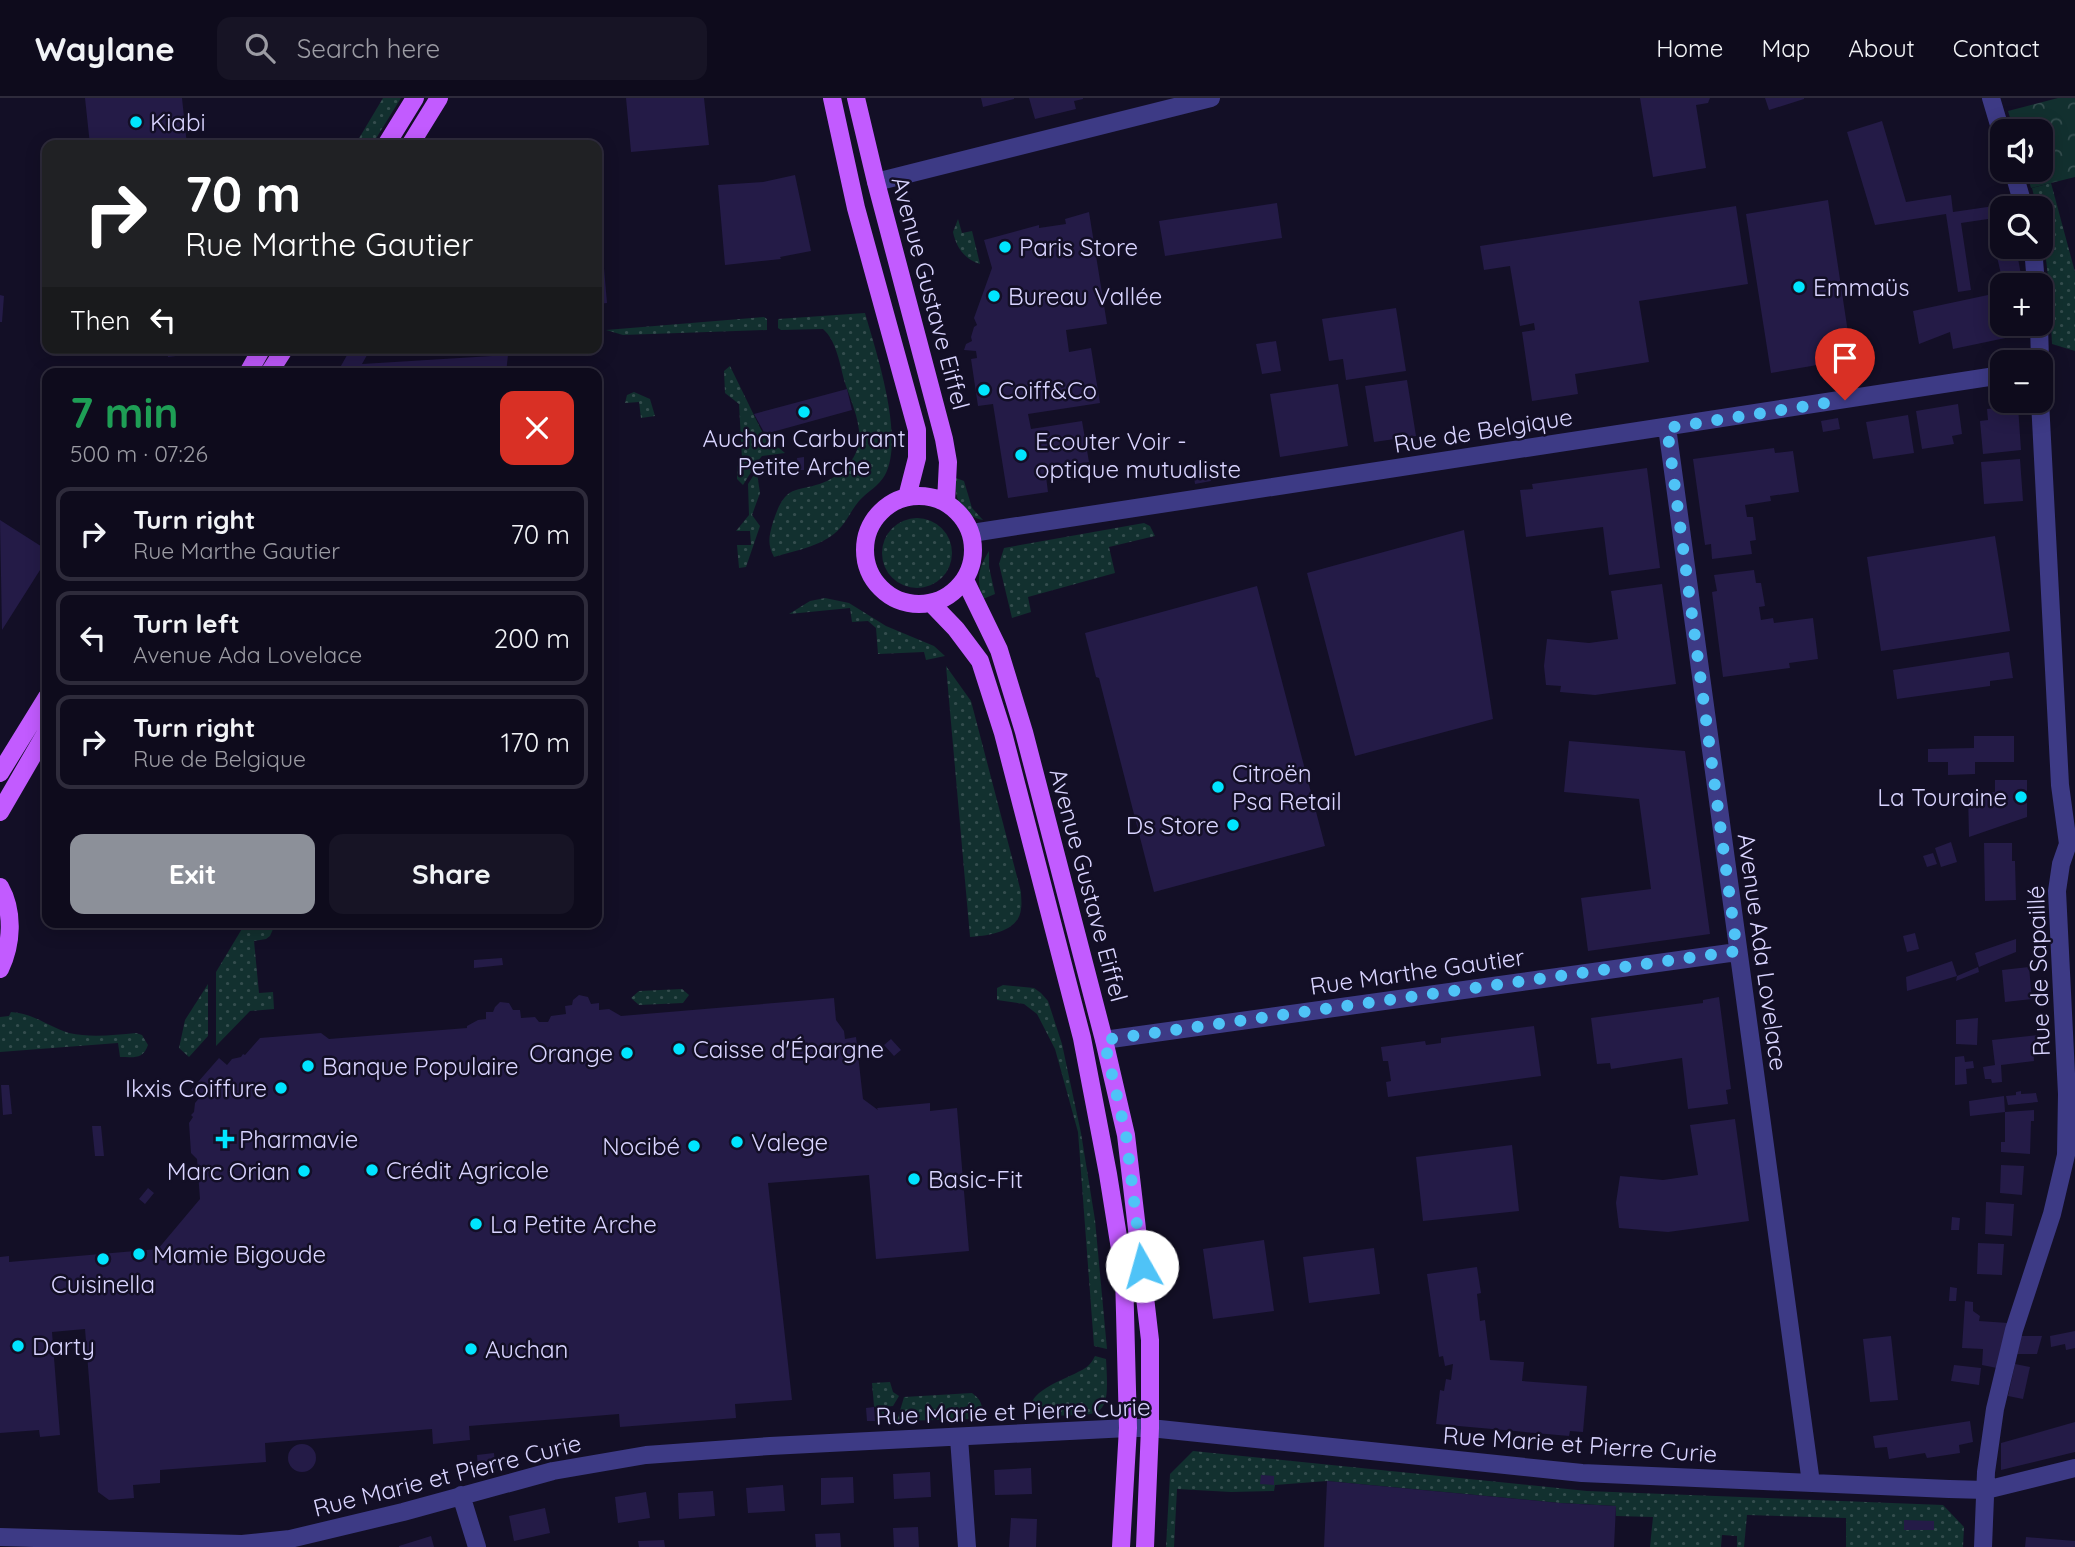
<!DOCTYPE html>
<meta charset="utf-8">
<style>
:root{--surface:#0e0b1c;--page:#171425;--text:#f1f3f6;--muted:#9b9ba3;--line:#2e2b3b;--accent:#8c9099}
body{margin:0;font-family:Quicksand,sans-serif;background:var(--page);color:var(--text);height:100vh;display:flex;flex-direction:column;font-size:26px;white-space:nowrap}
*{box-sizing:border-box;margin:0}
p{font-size:23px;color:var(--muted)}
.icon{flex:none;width:38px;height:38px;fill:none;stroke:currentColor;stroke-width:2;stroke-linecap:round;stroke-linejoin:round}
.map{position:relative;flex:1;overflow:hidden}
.sheet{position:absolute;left:42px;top:270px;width:560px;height:560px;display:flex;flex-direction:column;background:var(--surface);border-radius:14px;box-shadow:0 4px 18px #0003,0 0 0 2px var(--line)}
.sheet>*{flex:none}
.hud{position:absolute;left:42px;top:42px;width:560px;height:214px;border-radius:14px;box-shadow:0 4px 18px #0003,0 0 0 2px var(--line);background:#202124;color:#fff;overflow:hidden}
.buttons{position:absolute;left:1990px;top:21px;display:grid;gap:14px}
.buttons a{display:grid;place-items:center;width:63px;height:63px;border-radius:14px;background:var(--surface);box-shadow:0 4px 18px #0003,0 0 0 2px var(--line);font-size:35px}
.pin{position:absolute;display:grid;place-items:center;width:60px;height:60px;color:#fff;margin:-72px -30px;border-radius:50% 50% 50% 0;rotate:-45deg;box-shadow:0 0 7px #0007}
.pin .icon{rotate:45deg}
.me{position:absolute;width:77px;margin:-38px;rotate:353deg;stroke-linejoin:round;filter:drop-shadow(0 0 5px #0008)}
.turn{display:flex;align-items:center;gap:24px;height:147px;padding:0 28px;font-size:32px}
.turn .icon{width:91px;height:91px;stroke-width:2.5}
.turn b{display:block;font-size:49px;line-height:60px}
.then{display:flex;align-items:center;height:66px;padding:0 28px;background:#0003;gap:14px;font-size:26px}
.round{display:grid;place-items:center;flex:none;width:74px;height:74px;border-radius:14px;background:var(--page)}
.summary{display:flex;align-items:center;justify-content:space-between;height:119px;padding:0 28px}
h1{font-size:42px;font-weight:700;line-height:52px;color:#1e9e55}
.button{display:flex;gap:14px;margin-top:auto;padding:14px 28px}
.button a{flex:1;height:80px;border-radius:14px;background:var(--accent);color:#fff;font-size:28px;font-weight:700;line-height:80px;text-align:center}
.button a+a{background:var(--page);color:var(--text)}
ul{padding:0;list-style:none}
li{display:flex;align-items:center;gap:21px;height:94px;margin:0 14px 10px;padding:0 14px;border:4px solid var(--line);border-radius:14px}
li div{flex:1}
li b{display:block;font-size:26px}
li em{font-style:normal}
header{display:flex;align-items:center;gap:42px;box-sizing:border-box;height:98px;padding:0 35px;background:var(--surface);border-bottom:2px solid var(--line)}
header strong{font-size:33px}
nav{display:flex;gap:38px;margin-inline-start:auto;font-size:24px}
.search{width:490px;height:63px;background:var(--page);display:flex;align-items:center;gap:18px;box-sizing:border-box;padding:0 24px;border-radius:14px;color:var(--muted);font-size:26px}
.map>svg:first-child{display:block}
.grass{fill:url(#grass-dots)}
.park{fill:url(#park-crowns)}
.building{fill:#241b47}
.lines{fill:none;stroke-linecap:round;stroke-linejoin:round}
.street{stroke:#3d3a85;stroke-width:18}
.primary{stroke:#c25bff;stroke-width:18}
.route{stroke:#4fc3f7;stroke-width:12;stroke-dasharray:0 21.6}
.poi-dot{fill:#00e5ff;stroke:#130f26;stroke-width:2.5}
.labels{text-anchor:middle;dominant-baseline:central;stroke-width:5;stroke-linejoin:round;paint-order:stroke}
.poi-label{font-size:24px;fill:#d9d4ff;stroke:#130f26;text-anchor:start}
.street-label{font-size:24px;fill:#d9d4ff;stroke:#130f26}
</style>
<header>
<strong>Waylane</strong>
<div class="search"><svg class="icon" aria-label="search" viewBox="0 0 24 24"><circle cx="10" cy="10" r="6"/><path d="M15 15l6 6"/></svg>Search here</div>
<nav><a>Home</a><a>Map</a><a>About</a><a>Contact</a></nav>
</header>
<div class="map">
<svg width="2075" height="1449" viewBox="0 0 2075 1449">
<defs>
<pattern id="grass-dots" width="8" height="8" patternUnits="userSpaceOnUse" patternTransform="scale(1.75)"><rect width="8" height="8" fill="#12302f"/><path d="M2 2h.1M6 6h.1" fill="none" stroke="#344d4e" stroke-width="1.8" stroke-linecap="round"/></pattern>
<pattern id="park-crowns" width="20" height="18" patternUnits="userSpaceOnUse" patternTransform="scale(1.75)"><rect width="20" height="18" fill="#12302f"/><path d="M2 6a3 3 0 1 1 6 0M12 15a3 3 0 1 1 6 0" fill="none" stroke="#344d4e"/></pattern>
</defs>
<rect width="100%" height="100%" fill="#130f26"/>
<!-- grass -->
<path class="grass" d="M383,0h18l-29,47h-17z
M2051,85l24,89v79l-23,-7 -3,-59 -9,-77h-3l-5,-20z
M958,121l4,14 10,-2 8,33c-15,-4 -24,-17 -27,-32z
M865,215c11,39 40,124 20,162 -6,11 -17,16 -26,26 -7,8 -11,18 -18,26 -16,19 -44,23 -67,30 -7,-13 -5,-21 -1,-35 3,-9 6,-18 12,-25 6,-7 14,-8 23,-10 21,-4 41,-16 49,-37 8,-19 -6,-49 -12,-67 -5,-17 -8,-42 -22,-54l-42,1 -3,-2v-9z
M764,219l3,2v11l-144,5 -17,-5z
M730,268l38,78 11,4 6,5 -23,3 -6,7 1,5 -4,1 -10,16 -6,-6v-12l5,-8 -3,-55 -14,-11 -1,-22z
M634,294l16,7 5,17 -14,2 -2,-16 -14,1 2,-8z
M755,375h2l3,20 -8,22 8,11 -14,41 -7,1 -2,-23h14l-1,-14h-14l13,-16 -1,-31z
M956,380l8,3 8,27 11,12c-21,-4 -30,-22 -27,-42z
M882 455a35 35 0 1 1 70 0a35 35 0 1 1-70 0Z
M1144,425l6,3 5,10 -46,11 6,26 -87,24 3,15 -19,6 -13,-54 5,-16z
M989,453v16l6,27 -12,5c-7,-19 -5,-30 6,-48z
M825,500l24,5 37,23 48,20 11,10 -19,4 -2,-8 -46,2 -2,-26 -8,-7 -16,1 -2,-14 -61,6 21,-13z
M946,568l25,35 50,191c0,5 1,12 0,17 -2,23 -33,27 -51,28z
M246,824h25l2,7 -3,7 -4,3 -12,2 5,52 14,-1 1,17 -24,2 -34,35v-74z
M208,886v52l-19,21 -10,-9 6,-28z
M1003,887l31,3 7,5 7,8 14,43 19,89 14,87 12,129 -13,-3 -16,-214 -23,-83 -18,-35 -13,-10 -27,-4v-12z
M682,891l7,6 -6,8 -44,2 -8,-7 8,-7z
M11,914c22,1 38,15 58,21 22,5 45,2 67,0l6,2 6,10c-5,15 -15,12 -28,12l-2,-14 -118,9v-35l9,-1z
M1095,1258l11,3c4,63 -2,55 -60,57 -6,0 -12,-1 -14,-7 -6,-20 45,-33 56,-43 3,-3 5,-6 7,-10z
M890,1284l3,10 6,4 -6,10 -9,1v9l-10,-10 -2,-23z
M972,1295c8,6 11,11 10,21l-7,5 -78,2 7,-24z
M1193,1353l394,40 356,14 21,22 -1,20h-117v-29l-99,-3 -3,32h-7v-11l-15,-1 -1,12h-71l3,-30 -37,-1v-10l-56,-3 -233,-22 -52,4 -1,6 -43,1 -54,-3 -3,58h-8l4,-73z"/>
<!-- park -->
<path class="park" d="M2058,0h17v79l-44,11 -5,-18h14v-39h-26l-6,-20z"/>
<!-- building -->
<path class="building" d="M85,0h97l5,47h-97z
M626,0h78l5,47 -78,7z
M981,0h33v1l-31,8z
M1029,0h54v1l-9,2 2,8 -41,10z
M1640,0h70l-2,5 -12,2 10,63 -53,9z
M1765,0h39v1l-35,11z
M1882,23l24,81 45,-7 2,17 55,-8 1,4h-7v39h14l5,28 -19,3 -14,-59 -27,4 10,67 -13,2 -12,-78 -71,11 -28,-93z
M795,77l16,76 -31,6 1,2 -56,6 -7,-80 45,-3z
M1828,102l24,159 -81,14 -25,-159z
M1277,105l5,35 -117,18 -6,-35z
M1736,108l12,78 -109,17 10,61 -74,12 3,20 -46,7 -10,-69 13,-2 -1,-7 -14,3 -10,-60 -26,4 -4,-24z
M597,112h2l8,93 -10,1z
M1089,114l18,112 -41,6 3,22 22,-4 9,55 -72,11 3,15 51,-8 7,41 -44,7 3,23 -40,6 -15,-94 -15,2 -7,-47 6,-1 -1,-7 -12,-1 2,-6 6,-3 -1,-4 3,-10 3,-2 -3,-7 18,-50 -8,-28 55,-15v3l27,-4 -1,-5z
M2002,194v32h11l2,12 -62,13 -3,-17 -31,12 -6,-33z
M0,197l4,1 -2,26h-2z
M1396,210l10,63 -60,9 -3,-21 -14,2 -7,-42z
M1276,243l5,30 -19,3 -6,-30z
M167,250h28l-3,6 -24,3z
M351,250h20l-9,16 146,-9 -2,18h-169z
M1407,282l9,56 -42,6 -9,-56z
M1338,286l10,62 -68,11 -10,-63z
M847,291l5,21 -87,24 -11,-20z
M1958,306l4,30 -10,2 2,8 -32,5 -6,-38z
M2018,308l3,44 -38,4 -3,-33 8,-1 -1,-11z
M1908,317l6,38 -41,6 -7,-37z
M1838,320l2,11 -17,3 -2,-11z
M1774,350l1,5 18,-2 6,41 -29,4 1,5 -26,4 2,12h6l3,23 -6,1 2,13 -40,5 -1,-15 -6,1 -12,-86z
M804,359v13h-6l-1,-12z
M2020,361l3,42 -39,3 -3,-42z
M1208,369l3,14 -16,3 -2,-15z
M1647,370l13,100 -51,7 -6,-48 -77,10 -6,-47 13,-1 -1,-5z
M0,422l47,30v9l-45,71z
M1464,432l29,189 -138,37 -48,-183z
M1995,438l15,95 -129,20 -14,-94z
M1754,472l2,13h5l4,23 -6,1 2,13 12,-2 1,5 39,-5 5,41 -29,4 1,5 -67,9 -11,-85 5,-1 -3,-16z
M1662,486l14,100 -81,11 -35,-3 1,-6 -15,-1 -2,-19 3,-27 42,4 29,-4 -7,-48z
M1257,488l68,260 -171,46 -55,-214 -3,-1 -11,-44z
M2009,554l4,26 -23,3v5l-93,13 -4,-29z
M1974,638h40v26h-39v12l-27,1v-13h-20v-13l46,-1z
M1569,643l116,10 25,183 -122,17 -7,-53 70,-9 -12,-90 -75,-7z
M1995,682h32v37l-58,20 -1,-43 27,-2z
M1951,744l6,20 -16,5 -6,-19z
M1984,745h28v18h3l1,39 -31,1z
M1933,755l4,11 -10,3 -4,-11z
M1915,835l4,16 -12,3 -4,-16z
M2016,841v13l-37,15 -4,-14z
M502,860l1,7 -29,3v-8z
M1952,863l5,15 -50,15 -1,-14z
M1978,869l1,5 -23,9 1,-5z
M2029,869l3,32 -27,3 -3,-32z
M579,897l9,2 3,7 8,-1v7l10,-1 12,7 213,-18 2,22 8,11 1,8 11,-2 7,62 15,11 -1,-2 53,-5v8l27,-3 12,143 -93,8 -7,-84 -101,8 24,217 -57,4 1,14 -116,9 -1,-13 -150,12 1,14 -37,4 -1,-15 -167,14 1,19 -106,8v13l-27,2 1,13 -25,2 -11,-8 -13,-163 -33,3 8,103 -20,2 -1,-7 -39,3v-176l9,-1v6l149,-13 42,-50 -3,-40 -6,-6 -2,-30 4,-6 -2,-2 3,-3 1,-9 5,-6 -9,-7 28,-32 8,7 5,-6 9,-2 2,-3 2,1 15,-17 61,-5 8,6 138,-11v-2l11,-6 8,-1v-7h7l2,-5 5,-5 9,1 4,7h7l1,8 14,-1 4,5h9l3,-6 15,-2 -1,-8 7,-1 1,-5z
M1719,899l12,92 -5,1 2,14 -40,5 -6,-51 -71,11 -1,-6 -13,1 -6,-46 112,-15v-3z
M1978,920l-1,27 -21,-1v-24z
M1534,928l7,50 -153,21 -2,-15 5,-1 -3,-20h-5l-2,-14 44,-6 1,4 15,-2v-5z
M2039,937l1,11 -7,1 1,14 -33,4 1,17 -10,1 -1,-4h-6l-2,-12 12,-2 -3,-25z
M891,941l10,11 -7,6 -10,-11z
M1964,958l1,6 8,-1 1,7 -8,1 1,15 -12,1v-28z
M1,987h8l3,29 -9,1z
M2021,993v3l15,-1 2,9 -30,3 -2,-9 10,-1v-3z
M2004,998l1,16 -35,4 -1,-15z
M2034,1012v11h-3l-1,33 -29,-2v-10h4v-30z
M1735,1021l14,102 -81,11 -49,-4 -3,-25 4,-27 43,4 35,-5 -8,-50z
M92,1028h9l3,30h-9z
M1512,1047l7,66 -96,10 -7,-64z
M2001,1067l23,1 -2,29 -22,-2z
M148,1090l6,5 -9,11 -6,-5z
M1986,1104l28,2 -2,32 -27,-2z
M1952,1119l8,1 -1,12h-8z
M1264,1142l10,71 -61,8 -10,-70z
M1978,1145l26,1 -2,31 -25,-1z
M1374,1150l6,46 -71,9 -6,-46z
M1477,1169l4,26 -4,1 3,27 5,-1 5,40 34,2 -2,19 65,5 -4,46 -13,-1 -1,5 -133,-12 4,-34 4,1 2,-12 5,1 2,-16 -8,2 -2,-10 -4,1 -12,-83z
M1950,1189l7,1 -1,13h-7z
M1965,1203l8,1v9l7,5 -1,5 29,2 -11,45 -15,-3 1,-16 -21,-1z
M2075,1233v17l-9,2 -1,-6 -14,3 -1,-11z
M1891,1238l7,64 -28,2 -7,-63z
M2021,1238h21l-5,18h-20z
M2015,1266l15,3 -7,32 -15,-3z
M1954,1267l27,3 -2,17 -28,-4z
M874,1309l1,14h-8l-1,-13z
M1970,1323l3,21 -14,3 1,8 -33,5 -2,-5 -36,6 -2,-12 -12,1 -2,-12z
M2075,1324v30l-74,18v-27z
M288 1360a14 14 0 1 1 28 0a14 14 0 1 1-28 0Z
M494,1355l1,13 -17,2 -1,-13z
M1031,1370l1,26 -37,1 -1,-25z
M930,1374l1,25 -37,2 -1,-25z
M1261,1377l13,1v9l-14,-1z
M853,1379l1,26 -33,2v-27z
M1327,1383l233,22 56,3 -2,41h-290z
M783,1387l2,26 -37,2 -2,-25z
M713,1393l2,25 -36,3 -1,-26z
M646,1394l4,26 -32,5 -3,-26z
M545,1410l5,25 -36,8 -5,-25z
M1011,1420l26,1 -1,28h-27z
M1904,1422l30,1v9h-30z
M918,1429l1,20h-25l-1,-19z
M840,1435l1,14h-25l-1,-13z
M431,1438l3,11h-35v-1z
M2026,1439l49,4v6h-50z
M664,1442l1,7h-26l-1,-6z"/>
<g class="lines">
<!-- street -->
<path class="street" d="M1991,0l11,37
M2013,72l11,38
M876,84l335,-84
M2033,149l3,38
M2039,226l1,38
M1667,329l144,1056
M972,435l1030,-158
M1104,942l633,-88
M959,1340l8,109
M461,1397l16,52
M0,1439l242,7 48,-5 113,-27 150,-41 93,-16 124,-9 358,-18h22l432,45 367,16 37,1 89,-22
M1983,1449l3,-75 9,-63 19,-79 38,-116 14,-59 1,-61 -10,-203 4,-27 7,-20 -8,-59 -20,-384"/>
<!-- primary -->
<path class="primary" d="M832,0l24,110 61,222v28l-10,39
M856,0l20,84 68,257 4,23 -2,40
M386,47l29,-47
M410,47l29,-47
M248,275l14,-25
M269,275l16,-25
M865 452a54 54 0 1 1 108 0a54 54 0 1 1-108 0Z
M965,482l34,70 25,82 80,308 22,95 24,205v88l-5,119
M931,505l25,26 24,32 23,72 79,305 26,136 16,100 4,154 -7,119
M0,675l47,-76
M0,714l47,-81
M0,789c14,25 12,57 0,82"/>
</g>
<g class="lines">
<!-- route -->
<path class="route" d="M1142,1168l-16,-131 -22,-95 633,-89 -70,-523 178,-28"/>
</g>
<!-- markers -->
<g class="poi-dot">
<circle cx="136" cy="24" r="7"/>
<circle cx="1005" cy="149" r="7"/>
<circle cx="1799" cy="189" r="7"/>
<circle cx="994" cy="198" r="7"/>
<circle cx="984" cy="292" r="7"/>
<circle cx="804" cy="314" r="7"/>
<circle cx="1021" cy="357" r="7"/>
<circle cx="1218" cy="689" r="7"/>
<circle cx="2021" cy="699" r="7"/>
<circle cx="1233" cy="727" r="7"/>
<circle cx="679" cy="951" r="7"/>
<circle cx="627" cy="955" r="7"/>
<circle cx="308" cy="968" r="7"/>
<circle cx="281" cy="990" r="7"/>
<path d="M221.5 1030.5h7v7h7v7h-7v7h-7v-7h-7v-7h7z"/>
<circle cx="737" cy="1044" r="7"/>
<circle cx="694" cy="1048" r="7"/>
<circle cx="372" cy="1072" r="7"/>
<circle cx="304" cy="1073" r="7"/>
<circle cx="914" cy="1081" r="7"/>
<circle cx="476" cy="1126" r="7"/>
<circle cx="139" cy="1156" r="7"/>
<circle cx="103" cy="1161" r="7"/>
<circle cx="18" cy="1248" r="7"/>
<circle cx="471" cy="1251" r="7"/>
</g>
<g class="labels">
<!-- poi labels -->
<g class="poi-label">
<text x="150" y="24">Kiabi</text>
<text x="1019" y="149">Paris Store</text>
<text x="1813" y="189">Emmaüs</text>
<text x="1008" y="198">Bureau Vallée</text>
<text x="998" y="292">Coiff&amp;Co</text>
<text x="804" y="340" text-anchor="middle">Auchan Carburant<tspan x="804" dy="28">Petite Arche</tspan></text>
<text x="1035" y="343">Ecouter Voir -<tspan x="1035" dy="28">optique mutualiste</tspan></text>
<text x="1232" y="675">Citroën<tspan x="1232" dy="28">Psa Retail</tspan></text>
<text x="2007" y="699" text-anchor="end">La Touraine</text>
<text x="1219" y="727" text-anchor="end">Ds Store</text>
<text x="693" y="951">Caisse d'Épargne</text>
<text x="613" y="955" text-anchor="end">Orange</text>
<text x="322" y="968">Banque Populaire</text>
<text x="267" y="990" text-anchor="end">Ikxis Coiffure</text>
<text x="239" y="1041">Pharmavie</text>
<text x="751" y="1044">Valege</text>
<text x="680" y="1048" text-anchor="end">Nocibé</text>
<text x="386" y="1072">Crédit Agricole</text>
<text x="290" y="1073" text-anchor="end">Marc Orian</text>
<text x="928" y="1081">Basic-Fit</text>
<text x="490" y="1126">La Petite Arche</text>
<text x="153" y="1156">Mamie Bigoude</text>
<text x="103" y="1186" text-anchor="middle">Cuisinella</text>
<text x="32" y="1248">Darty</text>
<text x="485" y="1251">Auchan</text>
</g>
<!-- street labels -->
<g class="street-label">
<text transform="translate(931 195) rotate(75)">Avenue Gustave Eiffel</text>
<text transform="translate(1483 332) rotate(-9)">Rue de Belgique</text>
<text transform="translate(1089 787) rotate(75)">Avenue Gustave Eiffel</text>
<text transform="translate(1763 854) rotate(82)">Avenue Ada Lovelace</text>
<text transform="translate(1417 873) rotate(-8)">Rue Marthe Gautier</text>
<text transform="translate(2038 873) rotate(-92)">Rue de Sapaillé</text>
<text transform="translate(1013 1313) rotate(-2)">Rue Marie et Pierre Curie</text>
<text transform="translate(1580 1346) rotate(4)">Rue Marie et Pierre Curie</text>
<text transform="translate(447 1377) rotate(-14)">Rue Marie et Pierre Curie</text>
</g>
</g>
</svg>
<div class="buttons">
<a><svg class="icon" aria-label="sound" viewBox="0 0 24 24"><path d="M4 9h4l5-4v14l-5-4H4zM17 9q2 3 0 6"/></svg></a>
<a><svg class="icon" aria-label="search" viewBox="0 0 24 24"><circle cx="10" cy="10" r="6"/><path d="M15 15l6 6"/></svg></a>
<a>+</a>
<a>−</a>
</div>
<div class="pin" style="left:1845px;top:302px;background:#d93025"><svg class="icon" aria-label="arrive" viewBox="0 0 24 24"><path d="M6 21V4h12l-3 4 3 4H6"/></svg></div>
<svg class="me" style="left:1142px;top:1168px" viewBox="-20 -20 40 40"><circle r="19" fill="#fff"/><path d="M0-13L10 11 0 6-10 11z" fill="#4fc3f7"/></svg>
<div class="hud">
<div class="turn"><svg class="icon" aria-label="right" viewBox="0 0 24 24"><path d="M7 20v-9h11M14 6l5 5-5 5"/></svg><div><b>70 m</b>Rue Marthe Gautier</div></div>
<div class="then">Then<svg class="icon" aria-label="left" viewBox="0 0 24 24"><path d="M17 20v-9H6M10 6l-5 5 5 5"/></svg></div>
</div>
<section class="sheet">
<div class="summary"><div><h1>7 min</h1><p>500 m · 07:26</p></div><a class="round" style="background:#d93025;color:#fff"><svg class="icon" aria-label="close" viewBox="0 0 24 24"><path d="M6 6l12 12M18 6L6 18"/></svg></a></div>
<ul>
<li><svg class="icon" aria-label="right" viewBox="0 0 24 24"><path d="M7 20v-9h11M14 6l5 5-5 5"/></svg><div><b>Turn right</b><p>Rue Marthe Gautier</p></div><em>70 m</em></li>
<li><svg class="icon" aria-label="left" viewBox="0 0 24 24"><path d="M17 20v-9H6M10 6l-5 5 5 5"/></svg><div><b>Turn left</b><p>Avenue Ada Lovelace</p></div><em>200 m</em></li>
<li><svg class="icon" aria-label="right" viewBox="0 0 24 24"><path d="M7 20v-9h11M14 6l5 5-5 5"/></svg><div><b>Turn right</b><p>Rue de Belgique</p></div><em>170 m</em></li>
</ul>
<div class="button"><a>Exit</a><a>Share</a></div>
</section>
</div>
